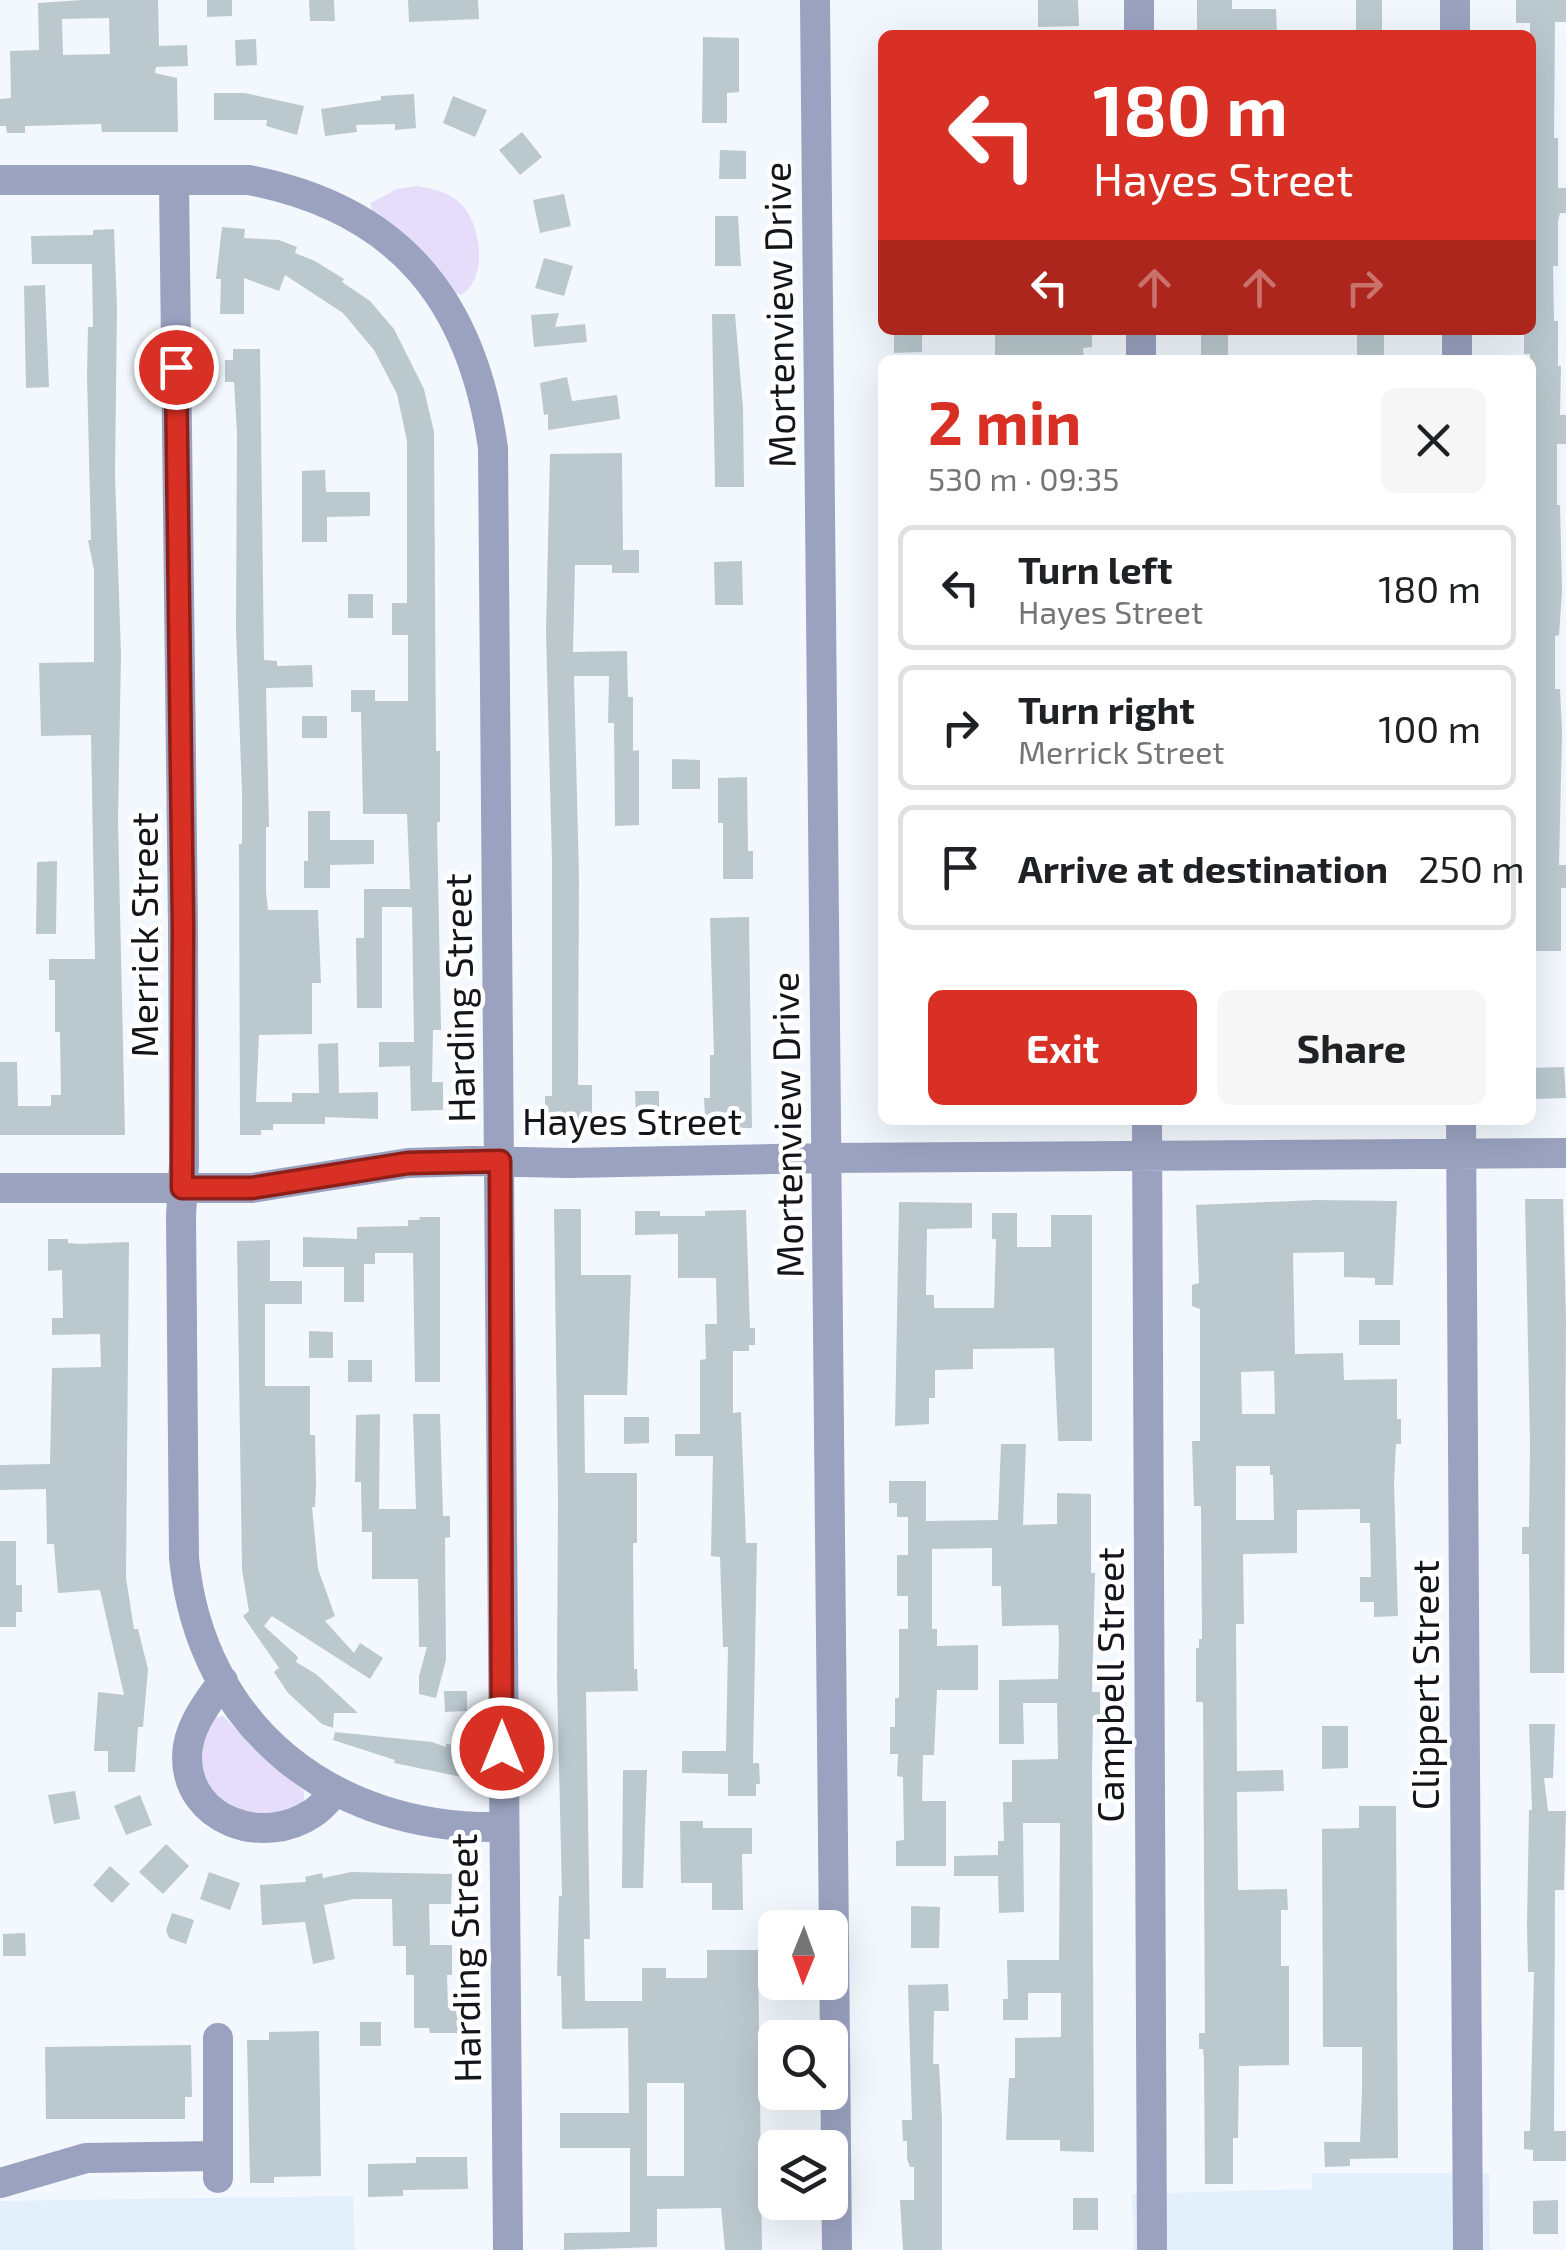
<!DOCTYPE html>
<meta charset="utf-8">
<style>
:root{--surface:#fff;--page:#f6f6f6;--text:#202124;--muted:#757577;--line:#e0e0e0;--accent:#d93025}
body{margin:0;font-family:"Exo 2",sans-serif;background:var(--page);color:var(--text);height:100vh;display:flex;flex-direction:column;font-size:38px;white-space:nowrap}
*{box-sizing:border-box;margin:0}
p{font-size:32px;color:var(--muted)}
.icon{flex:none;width:55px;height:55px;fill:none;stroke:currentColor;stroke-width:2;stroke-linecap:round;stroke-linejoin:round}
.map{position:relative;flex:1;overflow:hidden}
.drawer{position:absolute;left:878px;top:355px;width:658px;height:770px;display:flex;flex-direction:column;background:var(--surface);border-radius:15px;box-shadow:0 10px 40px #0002}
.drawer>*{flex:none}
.banner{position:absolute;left:878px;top:30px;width:658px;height:305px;border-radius:15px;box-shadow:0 10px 40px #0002;background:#d93025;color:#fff;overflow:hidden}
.needle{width:65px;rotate:181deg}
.controls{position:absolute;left:758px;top:1910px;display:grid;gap:20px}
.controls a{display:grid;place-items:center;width:90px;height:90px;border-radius:15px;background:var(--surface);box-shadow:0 10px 40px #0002;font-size:50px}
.pin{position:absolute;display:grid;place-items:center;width:85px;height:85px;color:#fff;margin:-42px;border:5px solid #fff;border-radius:50%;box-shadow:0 2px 10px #0007}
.me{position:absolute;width:110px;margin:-55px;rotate:0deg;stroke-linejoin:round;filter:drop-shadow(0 0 8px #0008)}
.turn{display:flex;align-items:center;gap:35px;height:210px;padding:0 50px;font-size:45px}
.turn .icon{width:130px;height:130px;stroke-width:2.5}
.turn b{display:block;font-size:70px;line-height:85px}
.lanes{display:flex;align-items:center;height:95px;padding:0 50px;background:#0003;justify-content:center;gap:50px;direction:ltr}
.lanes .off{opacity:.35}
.round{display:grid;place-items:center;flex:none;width:105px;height:105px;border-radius:15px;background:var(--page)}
.head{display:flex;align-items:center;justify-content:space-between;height:170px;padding:0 50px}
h1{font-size:60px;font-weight:700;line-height:75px;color:var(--accent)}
.action{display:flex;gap:20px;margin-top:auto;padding:20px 50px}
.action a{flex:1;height:115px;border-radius:15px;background:var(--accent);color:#fff;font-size:40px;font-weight:700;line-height:115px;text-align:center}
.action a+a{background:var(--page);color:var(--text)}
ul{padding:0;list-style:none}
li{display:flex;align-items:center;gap:30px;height:125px;margin:0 20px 15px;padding:0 30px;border:5px solid var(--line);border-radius:15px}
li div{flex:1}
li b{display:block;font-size:38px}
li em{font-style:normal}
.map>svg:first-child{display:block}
.built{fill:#e3f0fc}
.green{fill:#e6ddfb}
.building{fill:#bbc9ce;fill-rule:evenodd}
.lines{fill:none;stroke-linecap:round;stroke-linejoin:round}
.minor{stroke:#9aa2c0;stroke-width:30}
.route-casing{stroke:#8d1f18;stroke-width:25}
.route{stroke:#d93025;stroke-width:18}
.labels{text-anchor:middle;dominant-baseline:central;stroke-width:9;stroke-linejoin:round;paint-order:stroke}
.street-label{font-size:38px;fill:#121519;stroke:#fff}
</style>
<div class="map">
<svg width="1566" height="2250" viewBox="0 0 1566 2250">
<rect width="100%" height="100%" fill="#f2f8fd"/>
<!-- built -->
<path class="built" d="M1312,2173h177l1,77h-356l-2,-56 180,-5z
M353,2196l2,54h-355v-49z"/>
<!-- green -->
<path class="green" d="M417,186c17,3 33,6 45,19 20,22 26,73 -1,90l-7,-2 -82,-79 -1,-11 26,-14z
M223,1716l46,47 35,28v11l-11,10 -53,5c-10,-10 -30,-23 -36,-35 -11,-21 -1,-47 10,-64z"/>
<!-- building -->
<path class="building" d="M82,0h76l1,46 28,-1 1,21 -32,1 -1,6 22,5 1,54h-76l-1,-8 -76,2v7h-18l-1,-7h-6v-27l11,-1 -1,-47 29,-1 -1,-47zM109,18l1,36 -47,1 -1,-36z
M207,0h25v16l-25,1z
M309,0h25l1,21h-25z
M408,0h70l1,19 -70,3z
M1038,0h40l1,26 -41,1z
M1197,0h35v9h44l1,24 -80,2z
M1356,0h26v35h-26z
M1516,0h50v22h-11l-1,116h4v50h8v25h-6l-2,8v45h-5l1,55h4v45h3l-1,49h6v29h-9v61h3l2,86 -3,44 -4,1v53h5l2,43 -3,133h7v23h-5v63h-31v-597h-6v-24h6v-307h-14z
M703,37l36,1v54l-12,1v30h-25z
M256,39l1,26 -21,1 -1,-26z
M214,93h31l59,13 -7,29 -31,-9 1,-6h-53z
M414,94l2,34 -21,2v-6l-39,1 1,7 -32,4 -4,-27 60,-9v-4z
M453,96l34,14 -12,27 -32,-14z
M522,132l20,25 -22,18 -21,-25z
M720,150l26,1v28h-27z
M564,194l7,32 -31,7 -7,-33z
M715,216h23l3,50h-26z
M222,227l23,2 -1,9 35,2 18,7 -2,6 20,8 29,18 -2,3 28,19 24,28 30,60 10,43 2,319h4v71h-3l4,208h-8l-1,52h11v28l-32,1 -1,-45 -31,1v-25h35l-2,-135h-30v101h-25l-1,-70h8v-49h46l-3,-75h-44l-2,-102h-10v-22h24v11h33v-66h-16v-32h15v-162l-10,-47 -23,-44 -31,-37 -58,-38 -6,16 -35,-13v36h-24l1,-35h-5z
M114,229l3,79 -2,166 6,181 -3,165 7,315h-125v-73h17l1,44h33v-11h10l-1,-63h-5v-52h-6v-21h46l-4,-224 -50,1 -2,-73 55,-1v-92l-6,-30h3l-4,-165 1,-48h5l-1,-63h-60l-1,-28 62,-1v-5z
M544,258l29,8 -9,30 -29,-8z
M45,285l4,102 -23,1 -2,-102z
M559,313l-4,14 30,-3 2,18 -53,5 -3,-32z
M712,314h23l8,94 1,79h-29z
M894,330h28v22l-28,1z
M1043,330h49v17l-9,1 1,12 -89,-3v-22l48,-1z
M1201,330h27v30h-27z
M1357,330h27v30h-27z
M233,349h27l4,311 13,1v5l35,-1 1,22 -47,1 3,139h-3v65l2,18h50l3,73h-9v51l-53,1 -3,67h36v-9h27l-1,-49 20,-1 1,50 39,-1v27l-53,-2v7h-52v6h-12v5h-21l-1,-291h3v-50l-6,-165 1,-196 -3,-51h-9v-22h8z
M567,377l5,24 45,-6 3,24 -72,11v-16l-4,1 -4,-32z
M622,453l1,97h16v23h-27v-8h-37l-2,87 54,-1 1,46h5v54l6,-1v75l-24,1 -1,-103h-6l1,-47h-35l5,202 -1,207h14v33h-47v-22h7v-235l-6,-229 4,-178z
M325,470l1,22h44v24l-43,1v25h-25v-71z
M742,561l1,44h-28l-1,-43z
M348,594h25v24h-25z
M302,716h25v22h-25z
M672,759l28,1v29h-28z
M747,777l1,74h5v28h-30v-56h-5v-45z
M308,811h22v29h44v24l-44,1v23h-26v-27h4z
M57,861l-1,73h-20l1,-72z
M749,917l3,211h-29v-12h-18l-1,-18h6v-43h4l-4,-137z
M1564,1067l2,31 -32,1v-4h-4v-27z
M635,1091h24v25h-23z
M1525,1199h38l3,118 -2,356h-34l-1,-119h-7v-27h7l1,-85z
M1317,1200l80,1 -4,84h-18v-7l-31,-1v-25l-51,1 2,101 48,-1 1,27 53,-1v40h4v25h-5l-2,39 4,133 -24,1v-15h-14v-25h11l-1,-54h-10v-14l-63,1v43l-54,1 1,70h-8l1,147 46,-1 1,21 -47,1 1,98 49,-1 1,21h-7v56h8v99l-50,1 -1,72h-5v46h-28l-1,-124 -1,-11h-4v-16h6l-2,-331h-7v-54h3v-9h3l-1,-133h-7l-2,-65h8v-132l-8,-3v-21l7,-2 -3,-78zM1274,1371l1,43h-33l-1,-42zM1236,1466h34v9h3l1,45h-38z
M899,1202l73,1v25l-45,1 -1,66h8v13h60l2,-69h-4v-26h25v34h34v-32h41v226h-34l-4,-93 -81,1v20l-38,1v28h-6v26l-34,2z
M554,1209h27v66h50l-4,120h-43l1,78h52v70h-4l1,126h3l1,22 -52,1 4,247h-6l1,62h57v-33h24v10h41v-28h51l4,300h-37l-4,-42 -64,1v38l-93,3v-17l66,-1v-84h-70v-35h69l-1,-85 -66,1 -1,-53h-4l2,-80h3l-5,-217 1,-180zM647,2083h37v93h-37z
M746,1210l4,118h5v17h-6v6h-16v62l8,-1 5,131h11l-4,220h6l1,21h-4v12h-28v-22l-46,-1v-22h44l2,-104h-5l-3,-90 -9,-1 2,-100h-38v-22h25v-74l6,-1 -1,-35h12l-1,-46h-38v-44l-43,1v-24h25v5h45v-5z
M419,1217h21v165h-25l-2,-129h-38v11h-11v38h-20v-35h-41v-30l54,2v-12l51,-1v-6h12z
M48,1239h20v4l11,1 50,-2 -3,336 8,51h4l10,40 -5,58h-5l-3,45h-27v-21h-14l4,-59 26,3 -24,-105 -42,3 -4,-49h-7l-1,-55 -46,1v-25l50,-1 2,-96 49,-1 -1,-33 -48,1v-17h11l-1,-48 -14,1z
M270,1240v41h32v23h-37v82h45v49h5l1,50 -1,22h-3l6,62 17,47 -10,5 29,32 6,-10 23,15 -13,21 -98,-63 -8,10 34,31 -2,5 20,12 42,39h-24l-1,15 -11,-4 -34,-31 -14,-21 5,-4 -36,-52 6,-5 -7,-41 -5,-329z
M1359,1320h41v25h-41z
M309,1331l24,1v26h-24z
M348,1360h24v22h-24z
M380,1414l-1,95h37l-3,-95h27l3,102h7v21l-5,1 1,122 -10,38 -17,-4v-18l8,-29h-8l-1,-68h-46v-47h-10l-1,-50h-6l1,-67z
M624,1417h25v26l-25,1z
M1001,1444h25l-3,81 34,-1v-31l34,1v79h4l-3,119h8v24h-7l-1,55 2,381 -34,-1v-11h-54l3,-62h6v-40l46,-1v-44h-33v27h-25v-21h5l-1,-39h52l1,-137h-37l1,89 -25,1 -1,-37h-44v-20l44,-1v-14h6l-1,-39h9v-42l46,-1 -1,-56h-34l1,41h-25v-64l59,-1 1,-43 -1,-11 -56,1 -1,-40h-9v-38l-60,1v80h5v17l41,-1v45h-41l-3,65h-11l-1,46h24v65h-50v-25l8,-1 -1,-63 -6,-1 1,-22h-8v-27h5v-29h4v-69h9v-33h-11v-41h11v-38h-11v-14h-8v-22h37v40l72,-1z
M0,1541h16v44h6v27h-6v15h-16z
M444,1691h23v20l-22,1z
M1529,1724h26l-2,54h-9l4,33h18l-2,79h-9l-1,241h12v30h-33v-11l-9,-1v-18h6l4,-159h-6l-1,-48 2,-114h3z
M1322,1726h26v42l-26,1z
M335,1732l97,10 14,5v-3l20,2 -4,31 -68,-14 1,-3 -62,-20z
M623,1770h24l-4,118h-21z
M75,1791l5,28 -26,5 -6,-29z
M140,1795l12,30 -26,10 -12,-29z
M1359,1806h37l2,352 -48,1v7l-25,1 -1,-25h36l2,-50v-45h-39l-1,-218 37,-1z
M680,1821h23v7h49v26h-10l1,56h-31v-27h-31z
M166,1844l23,22 -26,28 -24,-22z
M110,1866l20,18 -18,19 -19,-18z
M209,1872l31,11 -10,27 -30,-11z
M351,1872l101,2 -1,30h-22l1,41h22v30h-5l1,33 19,-1v26h-37l-1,-5h-15v-53h-8v-29h-13l-1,-47h-38l-30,6 11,54 -22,5 -8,-42 -43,3 -2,-40 46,-3 -1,-5 17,-4 1,5z
M911,1906l29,1 -1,41h-28z
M172,1913l22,7 -8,24 -17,-6 -3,-8z
M25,1933l1,23h-23v-22z
M948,1984l1,27h-15l-1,53h6l3,55v131h-39l-3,-50h14v-33h-4l-3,-8v-18h-4l-1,-21h10l-4,-135z
M360,2022h21v24h-21z
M319,2031l2,145 -47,1v6h-24l-3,-143h22v-8z
M191,2045l1,52h-7v22h-139l-1,-72z
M416,2157h51l1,32 -65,1v6l-35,1v-33l48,-1z
M1073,2198h25v32h-25z
M1558,2200v34h-25v-33z"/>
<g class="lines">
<!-- minor -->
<path class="minor" d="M815,0l22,2250
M1139,0v35
M1455,0v35
M0,180h249c150,29 223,120 244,268l15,1802
M174,181l9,745 1,238 -3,52 3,342c17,171 150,273 318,269
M1141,330v30
M1457,330v30
M1147,1120l5,1130
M1461,1120l7,1130
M0,1188h252l156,-25 63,-2 98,2 257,-5 740,-5
M223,1681c-16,22 -36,47 -36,76 0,64 76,90 126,56 8,-5 15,-14 22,-21
M218,2178v-140
M0,2183l86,-25 131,-2"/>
</g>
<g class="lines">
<defs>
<path id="route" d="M176,367l7,559 -1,262h70l156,-25 92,-2 2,587"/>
</defs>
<!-- route casing -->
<use href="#route" class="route-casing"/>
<!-- route -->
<use href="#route" class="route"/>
</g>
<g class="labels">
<!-- street labels -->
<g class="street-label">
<text transform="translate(778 315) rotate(-91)">Mortenview Drive</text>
<text transform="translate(143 935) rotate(-90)">Merrick Street</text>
<text transform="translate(458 998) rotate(-91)">Harding Street</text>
<text x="632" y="1120">Hayes Street</text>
<text transform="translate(786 1125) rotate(-91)">Mortenview Drive</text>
<text transform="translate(1109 1685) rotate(-90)">Campbell Street</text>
<text transform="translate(1424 1685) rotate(-90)">Clippert Street</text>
<text transform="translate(464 1958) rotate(-91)">Harding Street</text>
</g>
</g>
</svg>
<div class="controls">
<a><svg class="needle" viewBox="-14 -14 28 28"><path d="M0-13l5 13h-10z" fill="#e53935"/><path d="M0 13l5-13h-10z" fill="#757577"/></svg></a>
<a><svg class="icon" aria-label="search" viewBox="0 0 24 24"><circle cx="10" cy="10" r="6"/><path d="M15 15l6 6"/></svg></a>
<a><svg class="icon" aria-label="layers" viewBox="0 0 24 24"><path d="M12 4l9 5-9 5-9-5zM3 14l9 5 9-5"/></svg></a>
</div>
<div class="pin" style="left:176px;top:367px;background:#d93025"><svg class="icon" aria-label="arrive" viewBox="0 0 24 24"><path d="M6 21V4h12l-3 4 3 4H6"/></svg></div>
<svg class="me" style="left:502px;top:1748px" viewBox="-20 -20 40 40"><circle r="17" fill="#d93025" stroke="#fff" stroke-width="3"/><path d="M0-11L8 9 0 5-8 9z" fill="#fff"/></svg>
<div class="banner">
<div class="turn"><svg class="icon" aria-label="left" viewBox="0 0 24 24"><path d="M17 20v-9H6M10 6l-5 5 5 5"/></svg><div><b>180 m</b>Hayes Street</div></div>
<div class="lanes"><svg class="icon" aria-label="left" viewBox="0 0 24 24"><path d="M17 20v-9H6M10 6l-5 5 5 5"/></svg><svg class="icon off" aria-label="ahead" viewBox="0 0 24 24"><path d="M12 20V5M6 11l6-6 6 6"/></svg><svg class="icon off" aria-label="ahead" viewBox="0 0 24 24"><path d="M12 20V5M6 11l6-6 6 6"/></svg><svg class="icon off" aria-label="right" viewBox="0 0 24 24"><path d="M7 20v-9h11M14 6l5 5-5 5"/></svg></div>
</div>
<section class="drawer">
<div class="head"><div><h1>2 min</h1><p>530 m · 09:35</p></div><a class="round"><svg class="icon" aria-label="close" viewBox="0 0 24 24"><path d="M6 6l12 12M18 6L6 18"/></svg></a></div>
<ul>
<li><svg class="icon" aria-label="left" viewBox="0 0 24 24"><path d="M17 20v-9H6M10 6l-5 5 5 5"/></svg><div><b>Turn left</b><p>Hayes Street</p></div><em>180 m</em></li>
<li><svg class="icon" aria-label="right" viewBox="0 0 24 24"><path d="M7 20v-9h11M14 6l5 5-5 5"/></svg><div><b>Turn right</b><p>Merrick Street</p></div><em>100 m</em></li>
<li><svg class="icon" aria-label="arrive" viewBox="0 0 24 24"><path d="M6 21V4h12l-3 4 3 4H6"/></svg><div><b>Arrive at destination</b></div><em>250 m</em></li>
</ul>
<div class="action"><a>Exit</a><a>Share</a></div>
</section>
</div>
